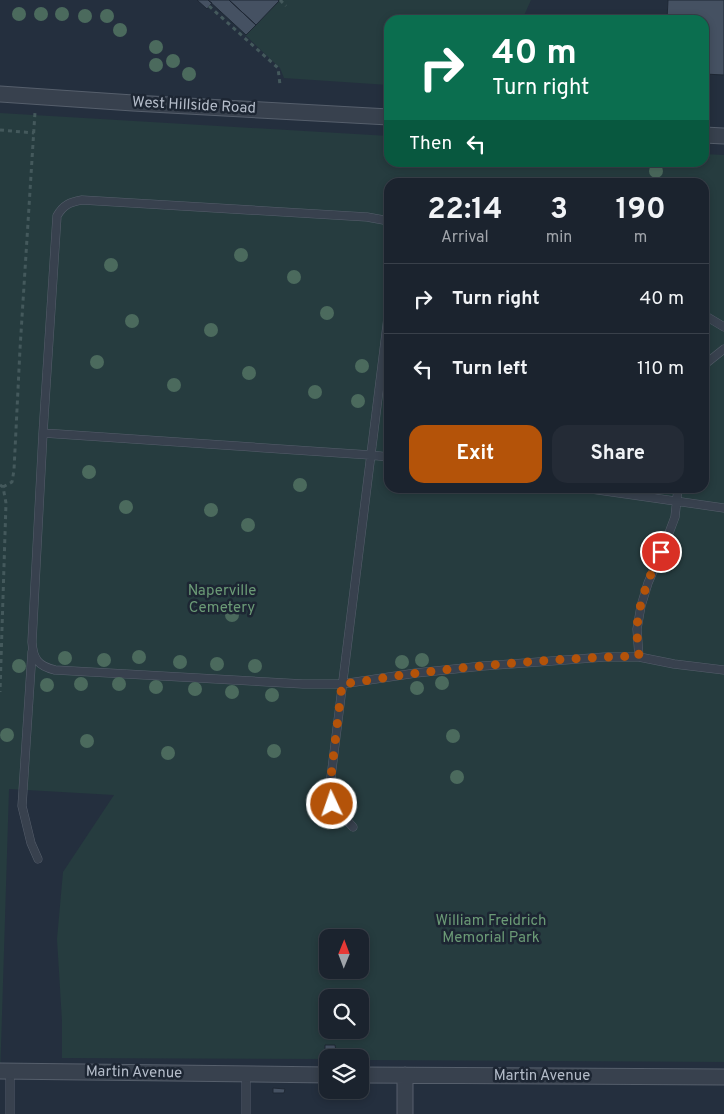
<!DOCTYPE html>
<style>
:root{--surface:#1b232e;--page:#242b36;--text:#f1f3f6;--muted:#a0a4aa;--line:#39404a;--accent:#b45309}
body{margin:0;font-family:Overpass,sans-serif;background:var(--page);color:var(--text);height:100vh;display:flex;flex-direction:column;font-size:19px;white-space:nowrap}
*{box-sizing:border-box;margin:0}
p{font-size:16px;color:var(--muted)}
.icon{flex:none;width:28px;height:28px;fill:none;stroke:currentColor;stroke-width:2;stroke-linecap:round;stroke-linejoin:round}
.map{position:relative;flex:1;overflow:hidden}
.details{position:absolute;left:384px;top:178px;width:325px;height:315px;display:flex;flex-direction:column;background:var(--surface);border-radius:15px;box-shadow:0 2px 8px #0003,0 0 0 1px var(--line)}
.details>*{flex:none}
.hud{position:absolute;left:384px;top:15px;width:325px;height:152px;border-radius:15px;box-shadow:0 2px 8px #0003,0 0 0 1px var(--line);background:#0b6e4f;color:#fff;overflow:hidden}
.needle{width:32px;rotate:1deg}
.fabs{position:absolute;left:319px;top:929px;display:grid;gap:10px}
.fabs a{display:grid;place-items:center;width:50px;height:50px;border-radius:10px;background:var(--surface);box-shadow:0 2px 8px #0003,0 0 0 1px var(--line);font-size:25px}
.pin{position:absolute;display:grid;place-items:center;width:42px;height:42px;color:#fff;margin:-21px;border:2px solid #fff;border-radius:50%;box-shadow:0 1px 5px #0007}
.me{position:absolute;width:55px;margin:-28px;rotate:357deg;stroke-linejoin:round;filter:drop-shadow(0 0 4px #0008)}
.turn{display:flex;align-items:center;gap:18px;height:105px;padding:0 25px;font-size:22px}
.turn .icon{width:65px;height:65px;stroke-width:2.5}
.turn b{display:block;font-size:35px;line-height:42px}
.then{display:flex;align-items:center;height:48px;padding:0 25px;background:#0003;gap:10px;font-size:19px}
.eta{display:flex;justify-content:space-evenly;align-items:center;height:85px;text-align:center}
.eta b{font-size:30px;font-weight:700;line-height:35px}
.button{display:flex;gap:10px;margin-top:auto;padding:10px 25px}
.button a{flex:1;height:58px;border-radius:15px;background:var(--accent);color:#fff;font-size:20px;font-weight:700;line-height:58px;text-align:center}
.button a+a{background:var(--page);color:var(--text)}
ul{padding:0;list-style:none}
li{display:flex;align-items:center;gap:15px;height:70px;padding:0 25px;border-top:1px solid var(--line)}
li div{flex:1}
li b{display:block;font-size:19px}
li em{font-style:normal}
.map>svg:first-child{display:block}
.green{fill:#263c3f;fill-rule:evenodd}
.building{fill:#455162;stroke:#1f2835}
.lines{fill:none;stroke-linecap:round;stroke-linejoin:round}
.service-casing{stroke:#565f6c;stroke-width:9}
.minor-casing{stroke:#565f6c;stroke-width:17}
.path{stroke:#44595c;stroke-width:3;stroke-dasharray:4 4;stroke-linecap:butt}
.service{stroke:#38414e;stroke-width:8}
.minor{stroke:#38414e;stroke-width:15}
.tree{fill:#4b6a5d}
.route{stroke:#b45309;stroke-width:9;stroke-dasharray:0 16.2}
.labels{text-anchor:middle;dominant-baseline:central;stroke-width:5;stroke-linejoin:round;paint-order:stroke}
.street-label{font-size:15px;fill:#b4bcc9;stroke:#1d2633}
.park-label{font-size:15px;fill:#6b9a76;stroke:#1d2633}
</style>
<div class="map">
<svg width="724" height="1114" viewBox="0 0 724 1114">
<rect width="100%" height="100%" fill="#242f3e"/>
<!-- green -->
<path class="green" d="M208,0h323l-9,20h-133v65l-105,-7 -4,-10z
M0,113l389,23v26h315v-8l20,1v907l-364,-2v-2h-32l-1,1 -265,-1v-37l-5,-82 6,-67 51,-77 -105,-6 -9,290zM389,182h315v306h-315zM328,938h32v32h-32zM328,998h32v32h-32z"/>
<!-- building -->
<path class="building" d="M197,0h11l4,3 -5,6z
M208,0h21l27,25 -10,10z
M229,0h49l1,1 -23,24z
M668,0h56v75l-20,-1v-54h-37z
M325,1045h10l1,6h-11z
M273,1088l12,1 -1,4h-11z"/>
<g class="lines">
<defs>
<path id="service" d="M389,221l-22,-4 -285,-17c-12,2 -19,5 -25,16l-14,217 -11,209c1,17 6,24 23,28l248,14h39l74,-11 67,-7 122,-9h34l35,7 50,6
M704,315l20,12
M704,365l20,-16
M43,433l327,22 19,2
M584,488l140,20
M32,652l-10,154 9,37 7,16
M639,657l-2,-28 4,-23 7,-23 18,-42 9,-24 3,-29
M353,827l-21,-23 -2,-19 59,-476
M10,1114v-43
M246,1114v-40"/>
<path id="minor" d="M0,94l133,9 256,14
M704,135l20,1
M0,1071l328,4
M360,1075l364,2
M405,1075v39"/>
</defs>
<!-- service casing -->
<use href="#service" class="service-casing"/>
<!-- minor casing -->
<use href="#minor" class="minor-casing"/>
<!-- path -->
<path class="path" d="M280,0l6,6
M209,6l69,62 2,17
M0,130l34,3
M0,485l3,2 3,16 -6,189
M3,487l9,-5 2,-12 6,-121 15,-237"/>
<!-- service -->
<use href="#service" class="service"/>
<!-- minor -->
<use href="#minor" class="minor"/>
</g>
<!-- trees -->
<g class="tree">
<circle cx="19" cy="14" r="7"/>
<circle cx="41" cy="14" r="7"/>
<circle cx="62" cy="14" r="7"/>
<circle cx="85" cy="16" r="7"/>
<circle cx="107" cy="16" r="7"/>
<circle cx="120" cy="30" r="7"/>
<circle cx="156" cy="47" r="7"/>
<circle cx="173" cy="61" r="7"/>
<circle cx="156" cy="65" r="7"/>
<circle cx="189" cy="74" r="7"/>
<circle cx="656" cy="171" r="7"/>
<circle cx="241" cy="255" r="7"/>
<circle cx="111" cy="265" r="7"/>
<circle cx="294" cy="277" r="7"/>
<circle cx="327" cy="313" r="7"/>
<circle cx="132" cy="321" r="7"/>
<circle cx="211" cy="330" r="7"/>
<circle cx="97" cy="362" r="7"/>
<circle cx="362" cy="366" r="7"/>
<circle cx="249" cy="373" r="7"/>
<circle cx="174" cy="385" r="7"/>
<circle cx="315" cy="392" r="7"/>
<circle cx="358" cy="401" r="7"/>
<circle cx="89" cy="472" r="7"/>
<circle cx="300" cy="485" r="7"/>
<circle cx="126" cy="507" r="7"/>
<circle cx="211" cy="510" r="7"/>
<circle cx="248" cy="525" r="7"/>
<circle cx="232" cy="615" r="7"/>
<circle cx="139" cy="657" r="7"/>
<circle cx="65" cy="658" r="7"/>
<circle cx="104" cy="660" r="7"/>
<circle cx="422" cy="660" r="7"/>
<circle cx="180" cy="662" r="7"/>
<circle cx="402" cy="662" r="7"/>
<circle cx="217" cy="664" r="7"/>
<circle cx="19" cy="666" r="7"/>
<circle cx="255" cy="666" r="7"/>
<circle cx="442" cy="683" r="7"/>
<circle cx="81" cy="684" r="7"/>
<circle cx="119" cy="684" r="7"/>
<circle cx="47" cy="685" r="7"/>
<circle cx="156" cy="687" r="7"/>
<circle cx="417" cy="688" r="7"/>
<circle cx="195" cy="689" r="7"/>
<circle cx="232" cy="692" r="7"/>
<circle cx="272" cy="695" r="7"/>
<circle cx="7" cy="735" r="7"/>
<circle cx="453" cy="736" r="7"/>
<circle cx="87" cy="741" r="7"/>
<circle cx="274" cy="751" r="7"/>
<circle cx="168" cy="753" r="7"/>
<circle cx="457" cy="777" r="7"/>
</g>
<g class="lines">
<!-- route -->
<path class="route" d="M332,804l-2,-19 12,-101c25,-3 51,-8 76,-11 73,-9 147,-15 221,-17 -1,-8 -2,-18 -2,-27 1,-25 13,-55 24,-77"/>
</g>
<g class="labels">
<!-- street labels -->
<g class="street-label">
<text transform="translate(194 106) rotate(3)">West Hillside Road</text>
<text transform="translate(134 1073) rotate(1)">Martin Avenue</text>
<text x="542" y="1076">Martin Avenue</text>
</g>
<!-- park labels -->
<g class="park-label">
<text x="222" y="591">Naperville<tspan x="222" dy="17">Cemetery</tspan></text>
<text x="491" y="921">William Freidrich<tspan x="491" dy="17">Memorial Park</tspan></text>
</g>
</g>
</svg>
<div class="fabs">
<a><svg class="needle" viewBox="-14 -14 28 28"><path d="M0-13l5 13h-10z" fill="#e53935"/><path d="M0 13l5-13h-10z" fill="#a0a4aa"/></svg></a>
<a><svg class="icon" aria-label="search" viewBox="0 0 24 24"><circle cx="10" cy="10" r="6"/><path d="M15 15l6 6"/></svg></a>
<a><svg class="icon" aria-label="layers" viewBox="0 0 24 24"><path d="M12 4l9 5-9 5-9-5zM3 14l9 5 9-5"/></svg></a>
</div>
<div class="pin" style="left:661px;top:552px;background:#d93025"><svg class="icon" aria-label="arrive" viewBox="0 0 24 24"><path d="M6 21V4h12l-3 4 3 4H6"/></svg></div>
<svg class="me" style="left:332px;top:804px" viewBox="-20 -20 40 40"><circle r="17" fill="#b45309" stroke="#fff" stroke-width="3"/><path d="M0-11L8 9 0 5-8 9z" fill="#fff"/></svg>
<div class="hud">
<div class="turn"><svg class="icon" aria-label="right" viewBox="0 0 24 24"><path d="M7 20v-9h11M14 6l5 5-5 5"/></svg><div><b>40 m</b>Turn right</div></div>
<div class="then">Then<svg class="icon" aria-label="left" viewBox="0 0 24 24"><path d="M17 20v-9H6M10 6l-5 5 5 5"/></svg></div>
</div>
<section class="details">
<div class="eta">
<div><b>22:14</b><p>Arrival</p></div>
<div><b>3</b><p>min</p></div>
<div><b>190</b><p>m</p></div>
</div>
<ul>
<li><svg class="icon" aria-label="right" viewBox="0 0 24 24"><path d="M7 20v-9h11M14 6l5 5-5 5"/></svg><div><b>Turn right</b></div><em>40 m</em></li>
<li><svg class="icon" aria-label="left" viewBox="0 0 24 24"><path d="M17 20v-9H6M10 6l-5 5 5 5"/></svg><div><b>Turn left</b></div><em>110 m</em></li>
</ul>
<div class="button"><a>Exit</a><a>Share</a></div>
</section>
</div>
